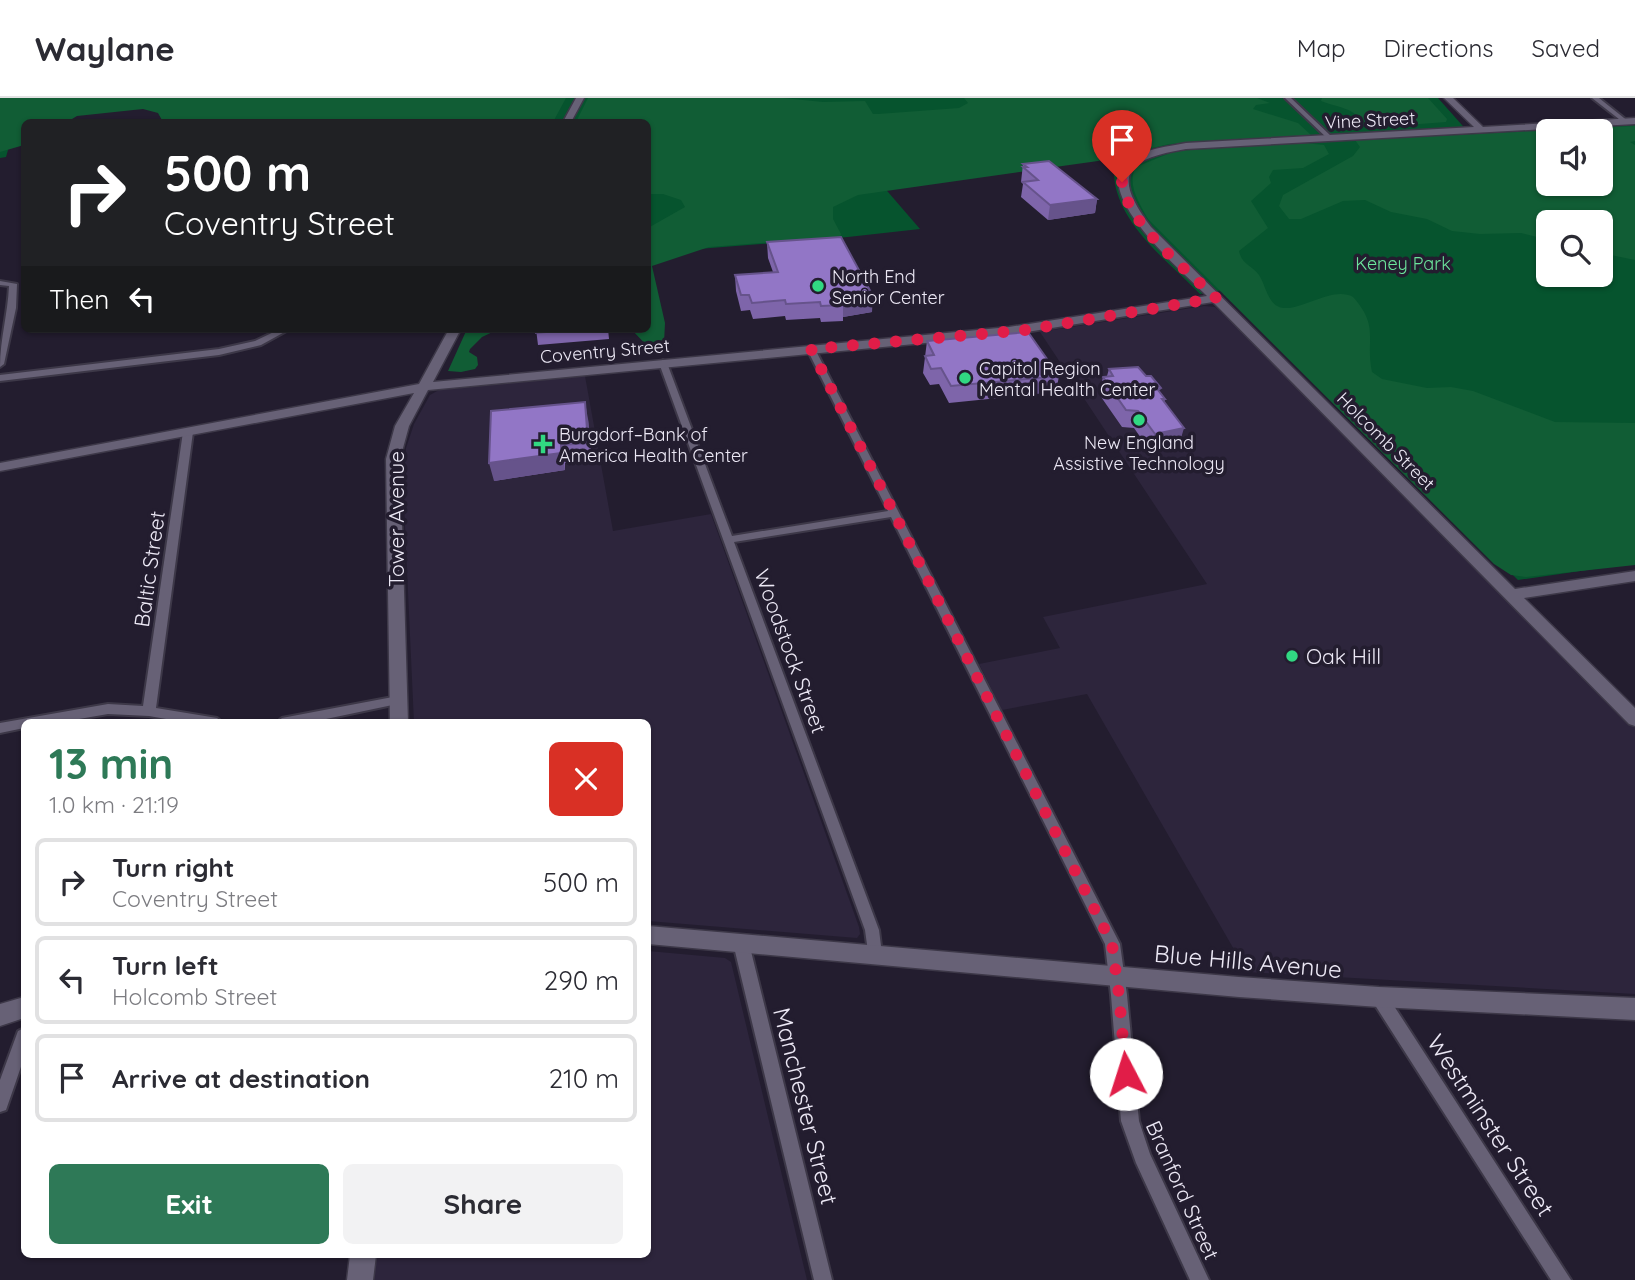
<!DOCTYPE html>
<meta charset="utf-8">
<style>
:root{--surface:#fff;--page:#f2f2f3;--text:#2b2b33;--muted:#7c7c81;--line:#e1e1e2;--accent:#2e7957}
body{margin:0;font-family:Quicksand,sans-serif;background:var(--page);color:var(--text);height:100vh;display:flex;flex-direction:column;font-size:26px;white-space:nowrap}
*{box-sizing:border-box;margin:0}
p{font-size:23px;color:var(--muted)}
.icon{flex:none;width:38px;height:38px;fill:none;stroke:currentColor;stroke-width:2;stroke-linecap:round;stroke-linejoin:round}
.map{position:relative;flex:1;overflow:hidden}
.side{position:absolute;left:21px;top:621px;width:630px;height:539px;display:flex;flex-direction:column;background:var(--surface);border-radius:10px;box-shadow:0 2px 5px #0004}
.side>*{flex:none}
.hud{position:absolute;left:21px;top:21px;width:630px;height:214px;border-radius:10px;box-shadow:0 2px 5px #0004;background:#202124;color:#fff;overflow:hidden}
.controls{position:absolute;left:1536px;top:21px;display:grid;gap:14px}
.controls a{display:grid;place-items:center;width:77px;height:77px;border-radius:10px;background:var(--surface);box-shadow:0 2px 5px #0004;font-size:35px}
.pin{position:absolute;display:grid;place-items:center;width:60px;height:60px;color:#fff;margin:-72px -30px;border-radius:50% 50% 50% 0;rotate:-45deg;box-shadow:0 0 7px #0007}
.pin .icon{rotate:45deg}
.me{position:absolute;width:77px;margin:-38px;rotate:355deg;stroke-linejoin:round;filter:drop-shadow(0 0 5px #0008)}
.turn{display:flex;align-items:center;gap:24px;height:147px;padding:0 28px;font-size:32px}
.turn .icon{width:91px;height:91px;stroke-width:2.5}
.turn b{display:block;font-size:49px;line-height:60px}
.then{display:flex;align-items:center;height:66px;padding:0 28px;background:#0003;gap:14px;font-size:26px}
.round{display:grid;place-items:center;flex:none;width:74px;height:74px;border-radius:10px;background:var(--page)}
.head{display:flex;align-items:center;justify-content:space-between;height:119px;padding:0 28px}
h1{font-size:42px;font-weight:700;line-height:52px;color:var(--accent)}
.button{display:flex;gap:14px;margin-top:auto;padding:14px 28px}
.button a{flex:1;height:80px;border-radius:10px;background:var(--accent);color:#fff;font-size:28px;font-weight:700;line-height:80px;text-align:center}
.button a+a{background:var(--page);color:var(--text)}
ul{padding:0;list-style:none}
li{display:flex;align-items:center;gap:21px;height:88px;margin:0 14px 10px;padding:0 14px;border:4px solid var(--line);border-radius:10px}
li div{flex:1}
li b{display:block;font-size:26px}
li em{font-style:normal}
header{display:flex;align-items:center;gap:42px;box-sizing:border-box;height:98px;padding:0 35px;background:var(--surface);border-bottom:2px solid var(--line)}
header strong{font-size:33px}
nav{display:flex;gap:38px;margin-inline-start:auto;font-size:24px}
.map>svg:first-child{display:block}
.built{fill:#2d253c}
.green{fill:#06542e;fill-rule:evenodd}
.forest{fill:#115d35;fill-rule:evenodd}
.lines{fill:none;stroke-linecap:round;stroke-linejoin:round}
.street-casing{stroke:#3d3848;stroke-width:4}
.secondary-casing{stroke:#3d3848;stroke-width:3}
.street{fill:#676176;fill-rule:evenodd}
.secondary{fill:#676176;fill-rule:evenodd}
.wall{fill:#7e65aa}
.shaded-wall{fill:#66538b}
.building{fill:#9276c6;stroke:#66538b;stroke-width:2}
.route{stroke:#e11d48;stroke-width:12;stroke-dasharray:0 21.6}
.poi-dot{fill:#31d882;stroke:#231d2f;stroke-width:2.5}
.labels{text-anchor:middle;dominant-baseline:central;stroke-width:7;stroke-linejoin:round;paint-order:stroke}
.far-street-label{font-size:18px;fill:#ece8f5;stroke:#231d2f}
.far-park-label{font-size:18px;fill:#6ce59c;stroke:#231d2f}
.far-poi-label{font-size:18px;fill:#ece8f5;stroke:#231d2f;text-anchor:start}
.street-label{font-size:21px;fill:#ece8f5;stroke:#231d2f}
.poi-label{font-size:21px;fill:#ece8f5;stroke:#231d2f;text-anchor:start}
.near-street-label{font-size:24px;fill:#ece8f5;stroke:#231d2f}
</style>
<header>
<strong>Waylane</strong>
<nav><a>Map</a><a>Directions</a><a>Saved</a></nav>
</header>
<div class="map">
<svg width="1635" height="1182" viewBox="0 0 1635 1182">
<rect width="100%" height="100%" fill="#231d2f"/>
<!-- built -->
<path class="built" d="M1204,208l11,1 29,25 391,396v266l-388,-22 -160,-278 -85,16 -23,-46 81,-16 -17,-31 164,-33 -167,-252z
M585,278l28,155 98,-17 148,413 1,7 -3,4 -209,-17v-198h-234l-11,-241 3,-34 8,-24 16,-29 9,-5z
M648,853l77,7 6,4 76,318h-433l3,-25h271z"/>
<!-- green -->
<path class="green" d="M0,0h1438l32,36 165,-9v438l-117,17 -295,-290 -23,4c-32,-33 -83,-70 -86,-119l8,-13 14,-9 -254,32 38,44 -72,8 -200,16v-131h-484v-21l-148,21 -10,35 -6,1zM1549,33h52v53h-52zM1549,124h52v53h-52z"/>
<!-- forest -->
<path class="forest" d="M0,0h566l-13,24h-390l-5,-9 -15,-4 -66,7 -10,6h-43v23l-24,7z
M588,0h195l40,4 42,-1 8,13h5l81,-6 9,-5 -4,-5h293l13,5 -14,2 -3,4 45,14 13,12 -142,9 -71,17 -240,34 -25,12v12l8,15 -1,3 -131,10 -57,19 13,57 -1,20 -13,7 -20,-21h17v-101l37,-21 -4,-7 -18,-6h-15v-72h-72z
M1322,0h106l19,21 -1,3 -78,6 -7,-3c-2,-17 -26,-18 -40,-24z
M1635,28v15l-5,1 5,3v115l-34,-7v-31h-52v18l-28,-7 -41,1 -28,-3 -25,-12 -36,-7 -26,-12 -22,1 -42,18h-12l-10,-13 4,-11 70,-39 7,-9 -5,-7zM1549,33h52v53h-52z
M1304,45l20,2 5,9 -26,14 -30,2 -4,7 2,6 -20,18 17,27 -29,23c3,14 13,14 20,24 5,8 7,18 12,25 16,25 57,-17 82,-3 27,30 12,42 19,75l10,7 45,9 24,-1 22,4 82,31 80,1v142l-109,12 -15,-2 -17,-11 -346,-345c-8,-15 -22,-35 -12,-52l39,-16z
M467,231h32l-17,8 -12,12 -1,3 8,5 1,8 -3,4 -14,3 -13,-1z"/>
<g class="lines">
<defs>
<path id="street" d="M1285,0h6l41,39v2h-4z
M1592,0h7l30,24 -5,1z
M0,183l17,3 -1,24 -12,56 -4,3c0,-28 8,-54 9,-81l-9,-1z
M280,231h10l-29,16 -42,10 -219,26v-6l219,-26 36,-8z
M811,248l4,3 305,595 7,51 12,126 11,33 59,126h-19l-54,-117 -15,-42 -10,-126 -6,-51 -214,-427 -157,25 145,388 3,24 -3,5 -5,2 -5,-2 -4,-29 -206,-567 4,-3 4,3 65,173 156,-25 -81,-162z
M188,331l5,3 -37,276 61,10 6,5h-34l-40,-7 -41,-2 -52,9h-32v5l-24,5v-10l108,-19 35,2 40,-274z
M398,598l6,4 -2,3 -95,20h-31l6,-5z
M741,838l5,2 3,5 83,337h-18l-81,-337 3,-5z
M1379,892l6,2 186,288h-20l-178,-278 -2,-5 2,-5z
M24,930v30l-18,52 -6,2v-32l18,-49z"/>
<path id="secondary" d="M576,0h8l-13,24h-8z
M1444,0h9l30,29 152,-9v6l-449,25c-60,10 -75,25 -35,78l364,362 120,-18v10l-111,17 111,110v18l-6,-2 -416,-422 -204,33 -581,55 -19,36 -9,33 8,264h-18l-4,-264 9,-33 19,-33 -414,78v-8l419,-79 30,-55h12l-28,53 576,-55 198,-31c-22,-22 -107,-94 -85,-128 13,-19 44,-21 64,-25l288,-16z
M648,828l591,51 140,10 256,11v22l-256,-13 -140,-10 -591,-53z
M24,899v21l-24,8v-22z
M350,1157h26l-3,25h-26z"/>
</defs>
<!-- street casing -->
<use href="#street" class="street-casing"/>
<!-- secondary casing -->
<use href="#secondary" class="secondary-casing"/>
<!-- street -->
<use href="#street" class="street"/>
<!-- secondary -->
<use href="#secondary" class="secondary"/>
</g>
<!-- wall -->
<path class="wall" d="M1023,66l74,35 -2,14 -47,7 -27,-23 2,-13 -2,-2z
M767,144l105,70 -29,5v4l-22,1 -1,-4 -34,2 -1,-4 -32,3 -3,-9 -9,1 -5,-20 -1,-16 38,-3 -5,-14z
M536,231h72l1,10 -71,6z
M927,243l132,35 -3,16 -107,11 -10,-19 -9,1 -7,-12z
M1109,271l51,24 5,6 -1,4 15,42 -29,6 -16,-23 -12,-1 -23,-33 4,-17 4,-1z
M588,321l4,41 -27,3v7l-71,11z"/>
<!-- shaded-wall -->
<path class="shaded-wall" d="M1097,101l-2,14 -47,7 2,-15z
M873,198l-1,16 -29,5v-12l-2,-4z
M585,304l3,17 4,41 -4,-17z
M1184,330l-5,17 -29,6 5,-17z
M561,347l4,25 -71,11 -5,-18z"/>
<!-- building -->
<path class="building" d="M1049,63l48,38 -47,6 -27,-23 15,-2 -15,-13h4l-4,-3z
M841,139l32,59 -32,5 2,4 -22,1 -1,-4 -34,2 -1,-4 -33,3 -3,-8h-8l-6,-20 43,-3 -11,-30z
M536,231h43l-43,4z
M1028,234l31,44 -108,10 -10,-18 -10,1 -6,-13 9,-1 -7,-14z
M1138,269l8,9h5l10,12 -3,2 7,9h-3l22,29 -29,6 -17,-23 -12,-1 -23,-33 10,-1 -4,-7z
M585,304l3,41 -27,2v8l-72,10 2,-52z"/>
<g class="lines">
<!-- route -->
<path class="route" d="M1122,84c5,42 65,88 94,116l-190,32 -215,19 301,595 7,51 7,79"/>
</g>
<!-- markers -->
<g class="poi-dot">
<circle cx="818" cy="188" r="7"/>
<circle cx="965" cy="280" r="7"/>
<circle cx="1139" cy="322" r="7"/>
<path d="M539.5 335.5h7v7h7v7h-7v7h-7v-7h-7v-7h7z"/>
<circle cx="1292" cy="558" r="7"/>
</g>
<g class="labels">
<!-- far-street labels -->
<g class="far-street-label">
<text transform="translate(1370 22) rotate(-3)">Vine Street</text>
<text transform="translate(605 253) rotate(-5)">Coventry Street</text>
<text transform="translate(1386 343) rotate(45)">Holcomb Street</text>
</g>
<!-- far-park labels -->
<g class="far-park-label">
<text x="1403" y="165">Keney Park</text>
</g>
<!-- far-poi labels -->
<g class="far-poi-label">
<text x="832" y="178">North End<tspan x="832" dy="21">Senior Center</tspan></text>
<text x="979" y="270">Capitol Region<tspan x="979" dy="21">Mental Health Center</tspan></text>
<text x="559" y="336">Burgdorf–Bank of<tspan x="559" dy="21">America Health Center</tspan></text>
<text x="1139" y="344" text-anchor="middle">New England<tspan x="1139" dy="21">Assistive Technology</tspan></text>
</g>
<!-- street labels -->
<g class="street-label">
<text transform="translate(396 421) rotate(-90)">Tower Avenue</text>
<text transform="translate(149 471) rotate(-82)">Baltic Street</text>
<text transform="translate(791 553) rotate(70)">Woodstock Street</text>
<text transform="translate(1183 1092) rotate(66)">Branford Street</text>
</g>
<!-- poi labels -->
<g class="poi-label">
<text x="1306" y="558">Oak Hill</text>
</g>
<!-- near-street labels -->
<g class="near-street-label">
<text transform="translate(1248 863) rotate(5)">Blue Hills Avenue</text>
<text transform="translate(806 1008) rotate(76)">Manchester Street</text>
<text transform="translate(1491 1027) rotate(57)">Westminster Street</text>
</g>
</g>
</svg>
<div class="controls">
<a><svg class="icon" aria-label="sound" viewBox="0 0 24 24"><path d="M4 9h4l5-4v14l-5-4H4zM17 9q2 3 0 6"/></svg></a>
<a><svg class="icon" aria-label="search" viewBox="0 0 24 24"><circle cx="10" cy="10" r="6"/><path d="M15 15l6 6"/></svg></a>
</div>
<div class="pin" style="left:1122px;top:84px;background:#d93025"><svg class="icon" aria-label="arrive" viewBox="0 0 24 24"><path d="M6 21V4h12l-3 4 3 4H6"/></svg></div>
<svg class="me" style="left:1126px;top:976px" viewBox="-20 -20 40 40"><circle r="19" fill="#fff"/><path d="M0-13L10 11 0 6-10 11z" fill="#e11d48"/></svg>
<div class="hud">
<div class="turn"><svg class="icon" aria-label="right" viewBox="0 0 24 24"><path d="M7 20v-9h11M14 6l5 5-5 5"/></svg><div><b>500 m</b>Coventry Street</div></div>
<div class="then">Then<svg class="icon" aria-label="left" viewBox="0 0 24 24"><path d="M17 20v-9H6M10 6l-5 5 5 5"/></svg></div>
</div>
<section class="side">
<div class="head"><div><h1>13 min</h1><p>1.0 km · 21:19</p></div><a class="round" style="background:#d93025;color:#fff"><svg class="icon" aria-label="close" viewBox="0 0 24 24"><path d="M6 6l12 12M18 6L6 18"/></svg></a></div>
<ul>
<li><svg class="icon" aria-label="right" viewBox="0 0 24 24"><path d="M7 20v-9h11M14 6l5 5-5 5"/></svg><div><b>Turn right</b><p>Coventry Street</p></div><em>500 m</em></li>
<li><svg class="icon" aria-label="left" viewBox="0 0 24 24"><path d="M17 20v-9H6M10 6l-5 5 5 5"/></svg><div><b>Turn left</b><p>Holcomb Street</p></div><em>290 m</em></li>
<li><svg class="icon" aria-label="arrive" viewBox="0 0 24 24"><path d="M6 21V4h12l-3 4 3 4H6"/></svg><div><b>Arrive at destination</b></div><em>210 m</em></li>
</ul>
<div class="button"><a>Exit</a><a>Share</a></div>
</section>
</div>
